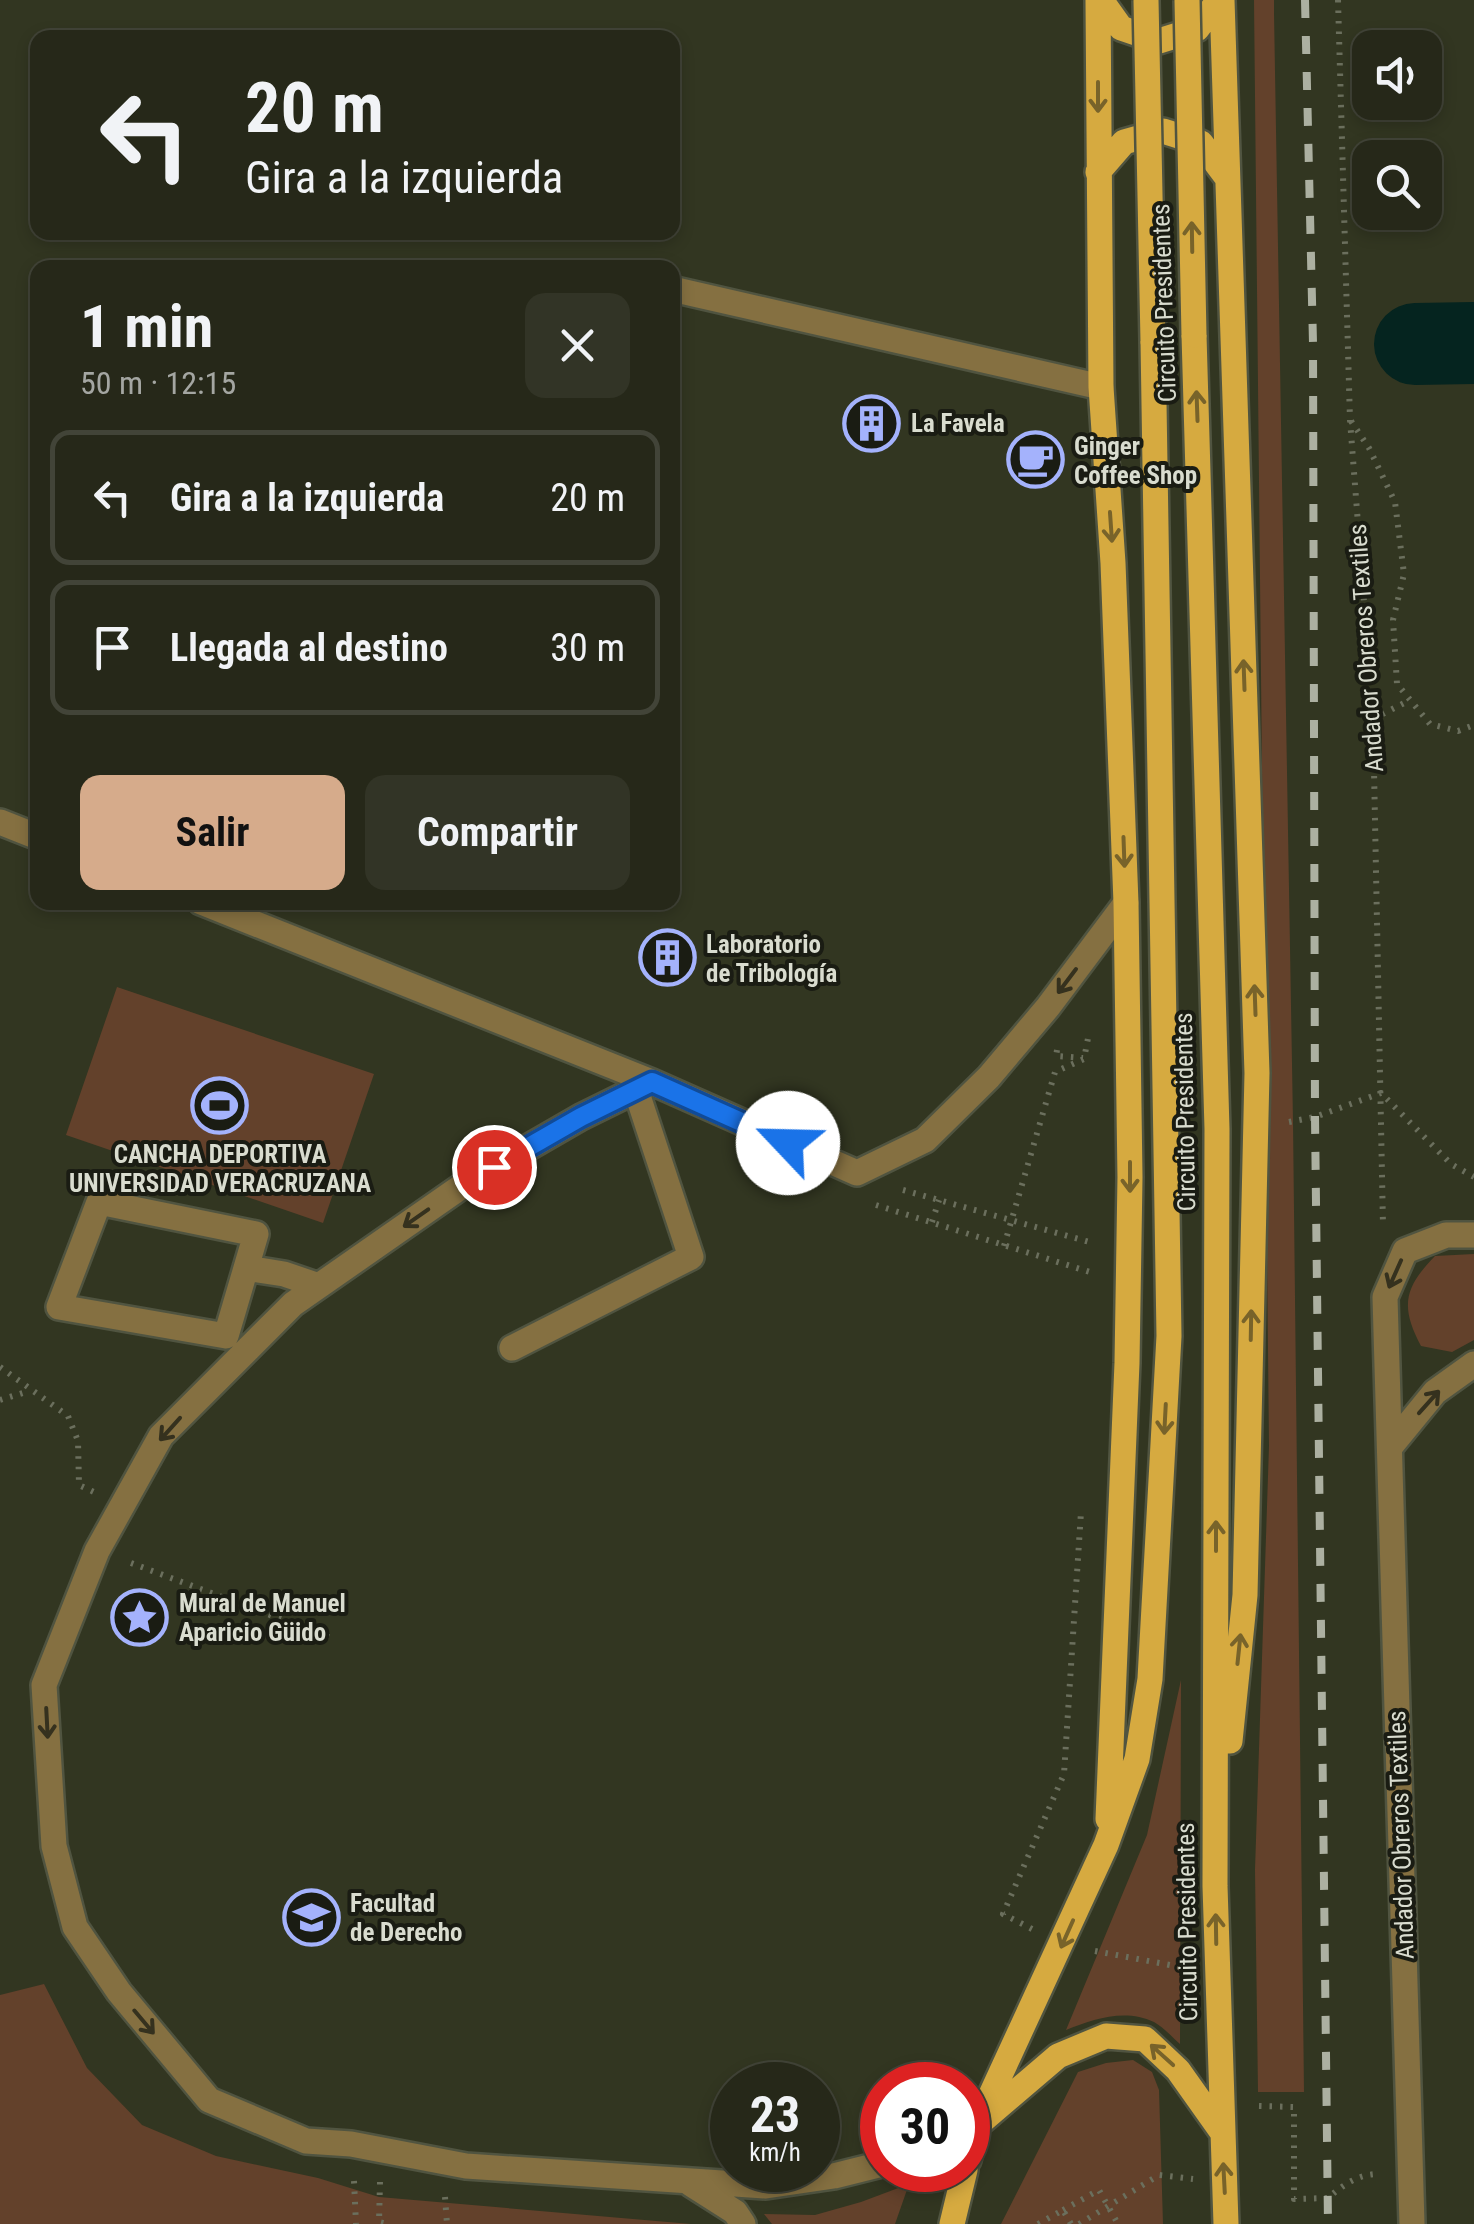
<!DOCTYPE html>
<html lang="es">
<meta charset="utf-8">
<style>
:root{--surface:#262819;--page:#323426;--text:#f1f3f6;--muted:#a4a6a2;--line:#424438;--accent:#d6ab8b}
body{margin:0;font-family:"Roboto Condensed",sans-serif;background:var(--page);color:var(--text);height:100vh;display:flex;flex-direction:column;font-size:38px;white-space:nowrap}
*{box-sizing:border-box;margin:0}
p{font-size:32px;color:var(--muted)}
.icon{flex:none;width:55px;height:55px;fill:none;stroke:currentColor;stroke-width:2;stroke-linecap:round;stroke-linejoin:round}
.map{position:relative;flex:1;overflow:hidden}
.details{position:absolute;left:30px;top:260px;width:650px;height:650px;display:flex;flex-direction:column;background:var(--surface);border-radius:20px;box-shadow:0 5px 15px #0003,0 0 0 2px var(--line)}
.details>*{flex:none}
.hud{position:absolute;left:30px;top:30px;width:650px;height:210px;border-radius:20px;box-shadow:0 5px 15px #0003,0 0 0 2px var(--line);background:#262819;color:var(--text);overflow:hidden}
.tools{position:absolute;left:1352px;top:30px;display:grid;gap:20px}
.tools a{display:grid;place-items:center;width:90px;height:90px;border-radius:20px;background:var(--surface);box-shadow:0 5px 15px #0003,0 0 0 2px var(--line);font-size:50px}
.speed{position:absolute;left:710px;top:2062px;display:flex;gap:20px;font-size:50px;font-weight:700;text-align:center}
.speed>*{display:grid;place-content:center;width:130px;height:130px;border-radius:50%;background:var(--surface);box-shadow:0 5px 15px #0003,0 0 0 2px var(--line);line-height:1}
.speed small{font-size:25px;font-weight:400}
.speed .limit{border:15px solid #d22;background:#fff;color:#111}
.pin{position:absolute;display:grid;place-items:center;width:85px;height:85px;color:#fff;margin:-42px;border:5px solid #fff;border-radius:50%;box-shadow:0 2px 10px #0007}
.me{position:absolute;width:110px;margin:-55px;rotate:294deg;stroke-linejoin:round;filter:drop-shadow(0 0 8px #0008)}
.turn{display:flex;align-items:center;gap:35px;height:210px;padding:0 50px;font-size:45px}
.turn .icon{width:130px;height:130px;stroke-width:2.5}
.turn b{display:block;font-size:70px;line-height:85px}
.round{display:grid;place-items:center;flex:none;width:105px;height:105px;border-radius:20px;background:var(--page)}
.headline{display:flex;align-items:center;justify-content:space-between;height:170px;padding:0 50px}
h1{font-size:60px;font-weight:700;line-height:75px}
.button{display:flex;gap:20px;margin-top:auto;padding:20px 50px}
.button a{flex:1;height:115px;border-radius:20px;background:var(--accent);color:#111;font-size:40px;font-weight:700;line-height:115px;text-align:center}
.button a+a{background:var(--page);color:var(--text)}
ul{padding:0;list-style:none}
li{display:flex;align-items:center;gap:30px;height:135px;margin:0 20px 15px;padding:0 30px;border:5px solid var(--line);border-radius:20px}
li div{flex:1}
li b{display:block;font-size:38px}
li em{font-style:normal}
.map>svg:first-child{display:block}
.green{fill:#63412b}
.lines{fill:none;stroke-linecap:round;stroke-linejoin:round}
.river{stroke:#05241f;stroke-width:82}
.minor-casing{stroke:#505440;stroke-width:30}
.major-casing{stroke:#505440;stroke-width:30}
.path{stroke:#6b6f5d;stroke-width:6;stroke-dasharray:2.5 8;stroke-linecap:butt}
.minor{stroke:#857041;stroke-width:25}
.major{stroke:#d6aa40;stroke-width:25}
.rail{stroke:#acb0a1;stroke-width:8;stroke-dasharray:18 18;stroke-linecap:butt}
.major-bridge-casing{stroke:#505440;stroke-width:30;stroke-linecap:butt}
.major-bridge{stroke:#d6aa40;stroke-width:25}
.oneway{stroke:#78632a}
.oneway2{stroke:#35311e}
.route-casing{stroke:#114b97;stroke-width:25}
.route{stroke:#1a73e8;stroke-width:18}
.labels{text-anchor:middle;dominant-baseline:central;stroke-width:8;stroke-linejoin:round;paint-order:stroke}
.street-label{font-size:25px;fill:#d9dccf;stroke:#1a1c13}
.poi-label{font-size:25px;font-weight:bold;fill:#d9dccf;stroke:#1a1c13;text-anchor:start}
</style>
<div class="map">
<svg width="1474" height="2224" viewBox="0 0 1474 2224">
<rect width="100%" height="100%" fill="#323621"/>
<!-- green -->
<path class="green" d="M1254,0h20v13l19,1109 11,970h-46l-3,-222 14,-424z
M117,987l257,87 -51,149 -257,-88z
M1474,1254v86l-22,12 -31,-6c-21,-40 -17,-58 14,-90z
M1181,1680l-1,364c-8,-7 -17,-17 -26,-22 -29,-14 -61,-3 -88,8l81,-195z
M44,1984l43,84 55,57 74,31 102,22 61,19 312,27h-691v-229z
M1133,2060l19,12 7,18 4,134h-162l77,-152 28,-9z
M909,2184l-14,40h-123l-8,-10 51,1 46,-13z"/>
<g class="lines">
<!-- river -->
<path class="river" d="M1415,344l59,-1"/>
<defs>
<path id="minor" d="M672,289l429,98
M0,822l38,15
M201,902l451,180 205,91 68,-33 64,-63 59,-70 78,-104
M652,1082l-71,35 -116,67 -172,120 -132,132 -64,115 -53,134 10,161 21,81 44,65 90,108 97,41 45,3 115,22 300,20 68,-10 48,-12
M99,1202l157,32 -30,102 -167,-29z
M246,1268l38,6 35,12
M512,1348l179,-91 -55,-167
M1390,1447l45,-55 39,-28
M691,2184l44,28 8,12
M1412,2224l-27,-927 20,-46 41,-16h28"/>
<path id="major" d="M1098,0l3,387 12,176 13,340 4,274 -3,186 -19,456
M1101,0l20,28 38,13 38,-12 22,-29
M1222,0l35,1073 -12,522 -15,146
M1098,172l26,-30 39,-11 38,12 24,32
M1194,335l23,794 -2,757 11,338
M983,2120l75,-64 48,-20 39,3 33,31 44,62
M968,2160l9,-35 129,-280 31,-86 13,-80 19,-343 -16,-995
M952,2224l13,-54"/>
</defs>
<!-- minor casing -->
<use href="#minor" class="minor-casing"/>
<!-- major casing -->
<use href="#major" class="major-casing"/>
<!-- path -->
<path class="path" d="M1338,0l12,420 23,299 10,507
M1351,421l18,27 26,54 9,72 -11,46 4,64 33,40 28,7 16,-6
M1373,719l37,-19
M1057,1050l-1,6 27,2
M1289,1122l26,-5 66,-24 70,71 23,13
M903,1190l190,53
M876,1205l217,68
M932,1222l7,-22
M1004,1246l51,-174 29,-13 5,-26
M0,1367l68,49 10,25 1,44 15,7
M0,1400l29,-9
M131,1563l198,74
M1032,1929l-29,-15 61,-140 17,-262
M1095,1951l91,17
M1259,2106l35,1v92l34,-1c15,-13 30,-24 51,-24
M354,2181l2,43
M380,2182l-1,40 8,2
M445,2197l2,27
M1063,2210l36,-20 19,34
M1038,2224l25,-14 8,14
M1079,2224l80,-49 34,4"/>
<!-- minor -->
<use href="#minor" class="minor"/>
<!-- major -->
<use href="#major" class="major"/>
<!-- rail -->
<path class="rail" d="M1305,0l8,343 2,774 13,1107"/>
<defs>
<path id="major-bridge" d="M1146,0l7,341
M1187,0l7,335"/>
</defs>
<!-- major-bridge casing -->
<use href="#major-bridge" class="major-bridge-casing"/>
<!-- major-bridge -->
<use href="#major-bridge" class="major-bridge"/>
</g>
<!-- one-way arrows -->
<defs><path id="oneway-shaft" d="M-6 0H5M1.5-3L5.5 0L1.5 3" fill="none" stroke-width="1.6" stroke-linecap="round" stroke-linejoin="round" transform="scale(2.5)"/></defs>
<g class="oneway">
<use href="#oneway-shaft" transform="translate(1098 97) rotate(90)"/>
<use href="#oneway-shaft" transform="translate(1192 237) rotate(-91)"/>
<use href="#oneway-shaft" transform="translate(1197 406) rotate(-92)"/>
<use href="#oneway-shaft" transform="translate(1111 527) rotate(86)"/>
<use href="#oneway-shaft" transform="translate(1244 675) rotate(-92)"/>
<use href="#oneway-shaft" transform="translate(1124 852) rotate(88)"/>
<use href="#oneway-shaft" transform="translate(1255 1000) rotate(-92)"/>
<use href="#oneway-shaft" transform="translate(1130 1177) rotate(90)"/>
<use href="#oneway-shaft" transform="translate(1251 1325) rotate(-89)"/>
<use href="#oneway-shaft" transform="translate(1165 1419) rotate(93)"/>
<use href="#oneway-shaft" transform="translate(1216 1536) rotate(-90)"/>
<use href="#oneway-shaft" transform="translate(1239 1649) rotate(-84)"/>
<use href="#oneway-shaft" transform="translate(1216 1929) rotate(-91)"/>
<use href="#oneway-shaft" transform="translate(1067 1934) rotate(114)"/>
<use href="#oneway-shaft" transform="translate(1162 2055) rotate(-138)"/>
<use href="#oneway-shaft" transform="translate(1224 2178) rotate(-93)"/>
</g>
<g class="oneway2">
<use href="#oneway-shaft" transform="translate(1067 981) rotate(127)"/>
<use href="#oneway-shaft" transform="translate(416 1218) rotate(145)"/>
<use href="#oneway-shaft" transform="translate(1395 1274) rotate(114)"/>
<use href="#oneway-shaft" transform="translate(1429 1402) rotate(-48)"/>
<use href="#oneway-shaft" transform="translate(170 1429) rotate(132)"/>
<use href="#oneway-shaft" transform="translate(47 1723) rotate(87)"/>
<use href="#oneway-shaft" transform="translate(144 2022) rotate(50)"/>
</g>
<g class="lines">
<defs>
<path id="route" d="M494,1167l87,-50 71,-35 136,61"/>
</defs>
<!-- route casing -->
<use href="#route" class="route-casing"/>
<!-- route -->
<use href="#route" class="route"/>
</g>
<!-- icons -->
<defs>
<symbol id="building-ring" viewBox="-11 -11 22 22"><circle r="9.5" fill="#1a1c13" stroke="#a4b2fc" stroke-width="1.5"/><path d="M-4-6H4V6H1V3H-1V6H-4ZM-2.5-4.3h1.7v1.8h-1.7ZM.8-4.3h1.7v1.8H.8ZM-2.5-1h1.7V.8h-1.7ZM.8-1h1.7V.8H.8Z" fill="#a4b2fc"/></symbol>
<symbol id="cafe-ring" viewBox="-11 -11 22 22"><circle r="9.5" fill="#1a1c13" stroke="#a4b2fc" stroke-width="1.5"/><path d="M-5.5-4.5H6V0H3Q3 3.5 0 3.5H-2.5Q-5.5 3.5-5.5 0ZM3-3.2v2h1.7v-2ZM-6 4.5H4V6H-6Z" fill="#a4b2fc"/></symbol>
<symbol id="stadium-ring" viewBox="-11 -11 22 22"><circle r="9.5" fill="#1a1c13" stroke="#a4b2fc" stroke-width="1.5"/><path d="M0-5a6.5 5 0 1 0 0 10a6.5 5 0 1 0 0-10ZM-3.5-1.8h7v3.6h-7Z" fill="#a4b2fc"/></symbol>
<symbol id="sight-ring" viewBox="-11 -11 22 22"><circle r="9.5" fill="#1a1c13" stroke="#a4b2fc" stroke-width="1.5"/><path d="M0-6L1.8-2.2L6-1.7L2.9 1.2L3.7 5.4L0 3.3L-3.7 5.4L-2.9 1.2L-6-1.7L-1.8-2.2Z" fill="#a4b2fc"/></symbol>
<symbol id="university-ring" viewBox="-11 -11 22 22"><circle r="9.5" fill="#1a1c13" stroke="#a4b2fc" stroke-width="1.5"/><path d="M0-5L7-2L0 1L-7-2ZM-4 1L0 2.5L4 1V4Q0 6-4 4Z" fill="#a4b2fc"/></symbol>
</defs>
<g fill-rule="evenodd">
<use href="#building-ring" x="840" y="392" width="63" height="63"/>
<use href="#cafe-ring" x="1004" y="428" width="63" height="63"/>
<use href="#building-ring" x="636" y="926" width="63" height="63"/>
<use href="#stadium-ring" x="188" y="1074" width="63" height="63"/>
<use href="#sight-ring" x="108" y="1586" width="63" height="63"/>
<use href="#university-ring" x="280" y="1886" width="63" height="63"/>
</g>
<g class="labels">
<!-- street labels -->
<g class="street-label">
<text transform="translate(1164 303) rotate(-92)">Circuito Presidentes</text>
<text transform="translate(1366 648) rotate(-94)">Andador Obreros Textiles</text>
<text transform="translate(1185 1112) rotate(-91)">Circuito Presidentes</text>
<text transform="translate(1401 1835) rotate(-92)">Andador Obreros Textiles</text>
<text transform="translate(1187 1922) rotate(-91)">Circuito Presidentes</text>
</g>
<!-- poi labels -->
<g class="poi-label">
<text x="911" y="423">La Favela</text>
<text x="1074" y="446">Ginger<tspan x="1074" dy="29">Coffee Shop</tspan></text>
<text x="706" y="944">Laboratorio<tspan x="706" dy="29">de Tribología</tspan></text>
<text x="220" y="1154" text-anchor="middle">CANCHA DEPORTIVA<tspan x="220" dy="29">UNIVERSIDAD VERACRUZANA</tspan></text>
<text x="179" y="1603">Mural de Manuel<tspan x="179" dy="29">Aparicio Güido</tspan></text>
<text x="350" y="1903">Facultad<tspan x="350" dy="29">de Derecho</tspan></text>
</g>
</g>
</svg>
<div class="tools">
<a><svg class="icon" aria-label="sound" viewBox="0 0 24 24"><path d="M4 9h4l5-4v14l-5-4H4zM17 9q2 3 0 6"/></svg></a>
<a><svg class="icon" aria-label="search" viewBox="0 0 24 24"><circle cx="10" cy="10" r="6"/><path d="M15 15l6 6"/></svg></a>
</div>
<div class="speed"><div>23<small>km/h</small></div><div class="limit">30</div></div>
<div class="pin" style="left:494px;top:1167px;background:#d93025"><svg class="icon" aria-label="arrive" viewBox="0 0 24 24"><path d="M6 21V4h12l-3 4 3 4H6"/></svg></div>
<svg class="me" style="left:788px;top:1143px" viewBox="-20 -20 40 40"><circle r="19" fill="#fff"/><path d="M0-13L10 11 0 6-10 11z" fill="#1a73e8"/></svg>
<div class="hud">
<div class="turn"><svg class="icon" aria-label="left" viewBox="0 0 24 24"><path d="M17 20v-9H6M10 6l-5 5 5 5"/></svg><div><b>20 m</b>Gira a la izquierda</div></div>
</div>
<section class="details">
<div class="headline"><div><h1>1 min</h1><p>50 m · 12:15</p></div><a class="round"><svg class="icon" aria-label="close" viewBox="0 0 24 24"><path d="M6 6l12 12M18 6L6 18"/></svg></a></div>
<ul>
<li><svg class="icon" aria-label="left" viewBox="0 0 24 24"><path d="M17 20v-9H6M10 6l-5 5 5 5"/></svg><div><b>Gira a la izquierda</b></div><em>20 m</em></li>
<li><svg class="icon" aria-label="arrive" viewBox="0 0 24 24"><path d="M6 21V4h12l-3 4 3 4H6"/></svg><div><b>Llegada al destino</b></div><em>30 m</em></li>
</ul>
<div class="button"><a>Salir</a><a>Compartir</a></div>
</section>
</div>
